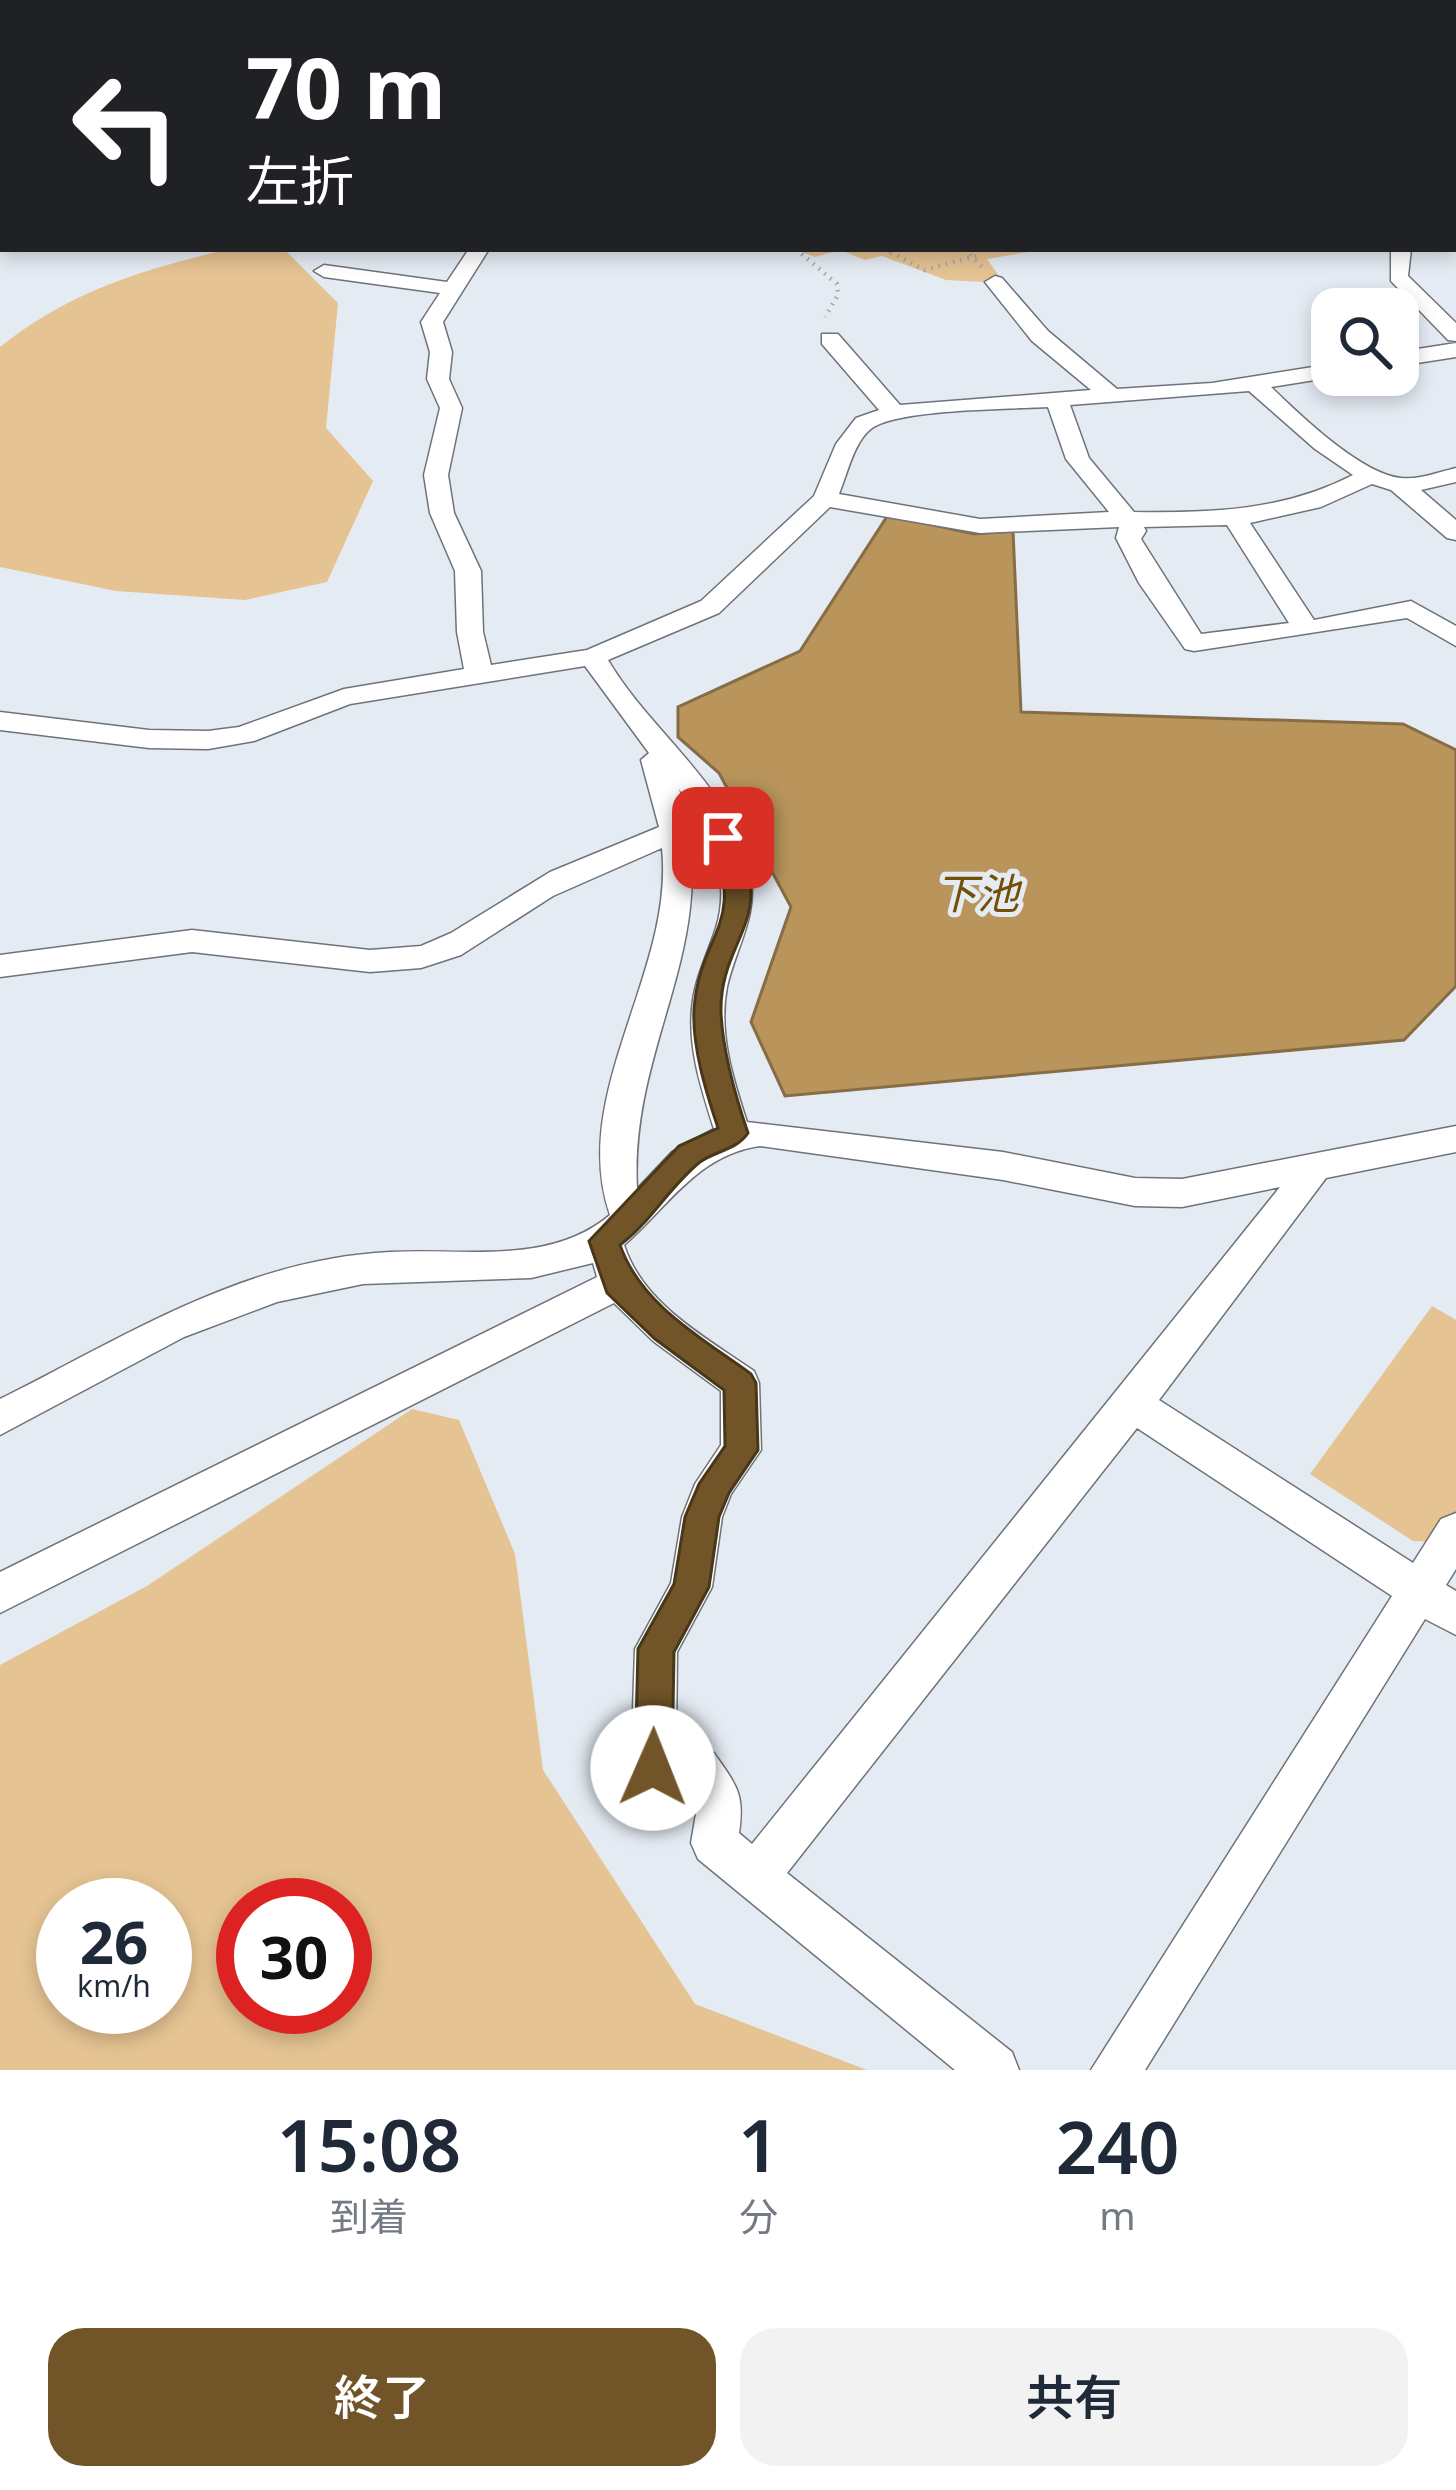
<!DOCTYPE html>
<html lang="ja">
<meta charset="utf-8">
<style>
:root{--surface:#fff;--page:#f2f2f3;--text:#1f2937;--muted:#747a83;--accent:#715528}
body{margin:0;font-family:"Noto Sans","Noto Sans JP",sans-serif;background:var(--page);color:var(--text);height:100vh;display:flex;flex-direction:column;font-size:45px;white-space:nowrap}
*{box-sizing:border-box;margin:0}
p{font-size:39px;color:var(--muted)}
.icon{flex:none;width:66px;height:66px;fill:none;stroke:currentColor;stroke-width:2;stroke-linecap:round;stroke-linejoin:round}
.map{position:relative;height:2070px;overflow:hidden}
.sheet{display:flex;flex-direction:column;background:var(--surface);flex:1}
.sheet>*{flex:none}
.guide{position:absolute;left:0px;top:0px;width:1458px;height:252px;box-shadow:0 6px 18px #0003;background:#202124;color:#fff;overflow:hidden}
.controls{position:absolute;left:1311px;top:288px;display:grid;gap:24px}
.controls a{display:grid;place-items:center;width:108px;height:108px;border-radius:24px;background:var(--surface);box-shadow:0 6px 18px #0003;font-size:60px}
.speed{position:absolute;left:36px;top:1878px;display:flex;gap:24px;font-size:60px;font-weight:700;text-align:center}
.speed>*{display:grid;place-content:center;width:156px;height:156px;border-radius:50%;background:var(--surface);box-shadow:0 6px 18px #0003;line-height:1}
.speed small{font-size:30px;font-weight:400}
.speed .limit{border:18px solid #d22;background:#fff;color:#111}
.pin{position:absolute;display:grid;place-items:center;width:102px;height:102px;color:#fff;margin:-51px;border-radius:24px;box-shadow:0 6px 18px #0006}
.me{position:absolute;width:132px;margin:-66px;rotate:1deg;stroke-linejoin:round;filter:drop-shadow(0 0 9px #0008)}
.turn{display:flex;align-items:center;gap:42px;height:252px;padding:0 48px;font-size:54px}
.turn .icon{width:156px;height:156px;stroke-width:2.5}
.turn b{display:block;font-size:84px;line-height:102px}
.eta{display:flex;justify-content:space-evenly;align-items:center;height:204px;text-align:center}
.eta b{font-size:72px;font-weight:600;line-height:84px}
.button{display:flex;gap:24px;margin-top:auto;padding:24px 48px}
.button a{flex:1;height:138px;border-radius:36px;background:var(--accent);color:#fff;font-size:48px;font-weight:600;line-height:138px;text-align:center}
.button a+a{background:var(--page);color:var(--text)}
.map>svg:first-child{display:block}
.green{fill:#e5c392;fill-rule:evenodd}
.water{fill:#b9945b;stroke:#876d46;stroke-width:3}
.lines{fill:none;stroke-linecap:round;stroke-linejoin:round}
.stream{stroke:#876d46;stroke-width:4.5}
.minor-casing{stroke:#6e737a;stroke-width:3}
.path-far1{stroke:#a2a7ae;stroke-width:3;stroke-dasharray:1.5 4.5;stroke-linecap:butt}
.path{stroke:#a2a7ae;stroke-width:4.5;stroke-dasharray:1.5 6;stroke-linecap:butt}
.minor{fill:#fff;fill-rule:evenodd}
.route{fill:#715528;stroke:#49371a;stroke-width:3}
.labels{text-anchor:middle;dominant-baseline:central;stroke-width:10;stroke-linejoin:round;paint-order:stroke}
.water-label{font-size:42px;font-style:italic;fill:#744f06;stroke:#e5ebf3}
</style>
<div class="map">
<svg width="1456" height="2070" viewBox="0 0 1456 2070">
<rect width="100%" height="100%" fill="#e5ebf3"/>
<!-- green -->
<path class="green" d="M228,249l59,3 51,51 -12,125 47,53 -46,101 -82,18 -129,-9 -116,-24v-220c70,-56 142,-77 228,-98z
M794,249h230l4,3 -41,7 17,24 -58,-3 -64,-24 -17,4 -25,-10 -25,7z
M1432,1306l24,14v196l-16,26 -27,-1 -103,-67z
M412,1409l47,11 56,134 28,216 152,234 172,66h-867v-405l147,-79zM165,1905v102h-102v-102zM345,1905v102h-102v-102z"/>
<!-- water -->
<path class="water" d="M888,515l86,19 39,-3 8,181 382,12 53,26v236l-52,54 -619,56 -34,-74 40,-115 -72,-134 -41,-36v-30l122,-56z"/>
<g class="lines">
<!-- stream -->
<path class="stream" d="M1208,0l6,3"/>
<defs>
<path id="minor" d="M32,0h16l2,3h-16z
M1125,0h17l2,3h-17z
M1330,0h16l2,3h-16z
M1439,0h17v7l-1,-4z
M3,19v10l-3,1v-10z
M1455,218h1v13h-1z
M469,249h20l-46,73 9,30 -3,27 13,29 -14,67 6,38 27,58 2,61 8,33 96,-15 114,-49 113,-105 22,-52 20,-26 23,-8 -57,-66v-10h16l62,71 191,-15 -59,-49 -47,-59 10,-6 7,2 46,53 69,58 95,-6 120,-19v11l8,1 -69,11c29,28 90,87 130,91 18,2 38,-6 55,-10v14l-35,8 35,30v20l-9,-2 -56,-48 -19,-6 -51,23 -71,16 64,97 97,-19 45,25v20l-49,-28 -213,33 -9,-2 -46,-66 -23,-45 3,-11 -139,6 -150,-26 -111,106 -111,47c42,72 124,126 142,212 9,43 -14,75 -23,115 -9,46 6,92 20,135l256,30 132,26 47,1 274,-53v26l-130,26 -167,222 254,163 28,-44 15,-6v56l-10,16 10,6v44l-31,-16 -280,451h-54l301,-474 -255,-168 -350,445 225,179 7,18h-64l-257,-211 -7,-16 6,-35 -11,-17 -33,-1 -16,-6 -6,-16 4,-119 36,-66 11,-66 13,-33 26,-39v-54l-68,-50 -39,-38 -614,310v-41l597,-295 -4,-14 -62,15 -168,6 -86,18 -93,35 -184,98v-36c126,-63 244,-140 390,-147 73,-4 160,14 220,-37 -42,-122 65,-243 52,-367l-109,48 -92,59 -40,13 -51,4 -178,-20 -192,25v-22l192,-25 178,20 51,-4 30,-13 99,-61 109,-45 -18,-67 8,-7 -64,-87 -235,38 -96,37 -46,8 -59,-1 -149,-18v-18l149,18 59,1 31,-4 105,-38 120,-20 -7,-37 -2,-61 -25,-58 -6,-38 16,-67 -13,-29 3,-27 -9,-30 19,-29 -116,-16 -10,-6 10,-6 123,17zM1249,391l66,58 38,26c-70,36 -142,38 -219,37l-45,-54 -19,-53zM1048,407l18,52 43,53 -129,7 -141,-25c8,-19 15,-53 33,-66 27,-19 139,-19 176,-21zM1227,525l62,98 -88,11 -60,-95 5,-8 -2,-4zM679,789c30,41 53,88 37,139 -9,28 -22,52 -24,81 -4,41 10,82 22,120l-42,23 -35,37c-8,-149 89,-247 42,-400zM760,1146l243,34 132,26 47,1 98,-20 -528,657 -13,-11c6,-40 -3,-48 -25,-80l-38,-7 1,-94 35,-65 10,-70 9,-23 30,-44 -2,-67 -5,-12c-49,-34 -111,-67 -130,-126 44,-38 73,-90 136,-99z
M1391,249h20l-3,27 48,47v18l-8,-1 -57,-59z
M1456,343v14l-58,9v-14z"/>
</defs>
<!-- minor casing -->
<use href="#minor" class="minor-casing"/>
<!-- path-far1 -->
<path class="path-far1" d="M795,249l4,3
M883,249l7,3
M965,249l3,3"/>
<!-- path -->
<path class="path" d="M796,249l41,35 1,11 -13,22
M884,249l41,21 51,-14
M965,249l17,18"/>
<!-- minor -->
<use href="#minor" class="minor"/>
</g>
<!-- route -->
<path class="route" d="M723,830l9,3c49,87 -13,104 -11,180 2,41 14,82 27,120 -11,17 -33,18 -48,29 -30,24 -49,60 -80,83 21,60 82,93 131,129l5,9 2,67 -29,43 -10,24 -10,70 -35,65 -2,116 -5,13 -14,5 -13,-5 -5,-13 3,-119 36,-65 11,-67 14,-33 26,-38 -1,-56 -69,-51 -48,-46 -18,-52 90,-95 39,-18c-12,-36 -26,-81 -24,-119 6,-78 53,-82 17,-171z"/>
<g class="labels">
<!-- water labels -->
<g class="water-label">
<text x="977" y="892">下池</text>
</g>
</g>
</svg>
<div class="controls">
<a><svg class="icon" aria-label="search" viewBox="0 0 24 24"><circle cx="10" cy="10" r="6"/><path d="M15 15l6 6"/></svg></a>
</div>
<div class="speed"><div>26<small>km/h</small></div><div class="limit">30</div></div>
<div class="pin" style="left:723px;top:838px;background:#d93025"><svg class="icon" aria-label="arrive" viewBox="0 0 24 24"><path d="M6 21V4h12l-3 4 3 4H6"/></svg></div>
<svg class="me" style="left:653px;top:1768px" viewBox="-20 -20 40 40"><circle r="19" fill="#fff"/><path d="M0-13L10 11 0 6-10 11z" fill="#715528"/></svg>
<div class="guide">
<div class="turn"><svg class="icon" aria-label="left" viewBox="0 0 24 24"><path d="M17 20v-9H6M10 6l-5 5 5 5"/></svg><div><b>70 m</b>左折</div></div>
</div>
</div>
<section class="sheet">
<div class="eta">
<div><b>15:08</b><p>到着</p></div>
<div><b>1</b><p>分</p></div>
<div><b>240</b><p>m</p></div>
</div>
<div class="button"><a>終了</a><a>共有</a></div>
</section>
